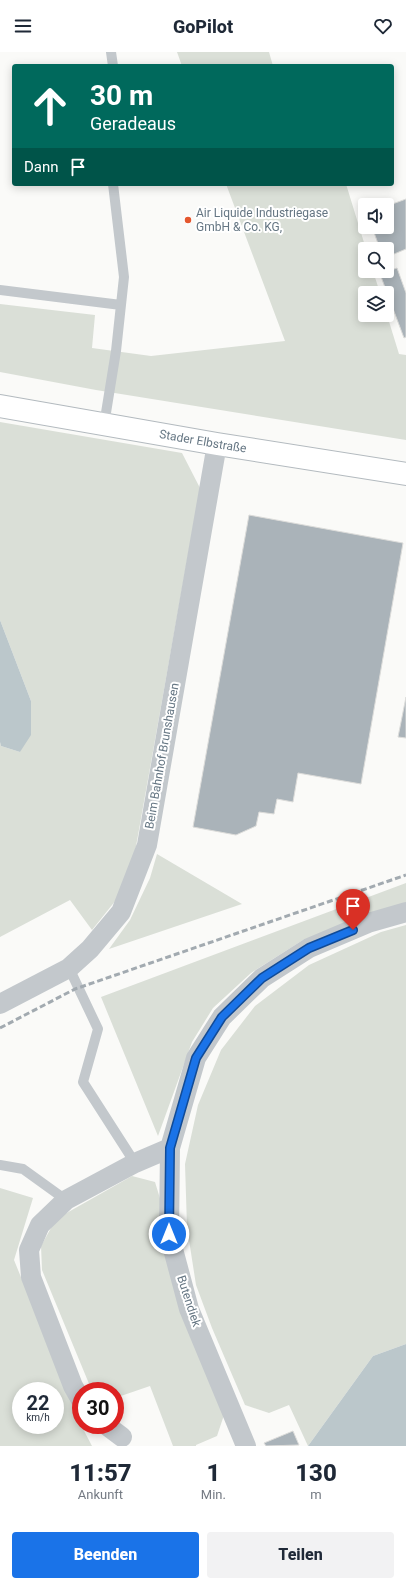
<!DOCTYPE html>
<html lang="de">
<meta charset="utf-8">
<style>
:root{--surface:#fff;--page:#f2f2f3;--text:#1f2937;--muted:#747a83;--accent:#1a73e8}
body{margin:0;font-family:Roboto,sans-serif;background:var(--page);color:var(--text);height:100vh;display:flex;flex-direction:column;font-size:15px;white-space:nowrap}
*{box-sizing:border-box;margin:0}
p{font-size:13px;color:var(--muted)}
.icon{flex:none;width:22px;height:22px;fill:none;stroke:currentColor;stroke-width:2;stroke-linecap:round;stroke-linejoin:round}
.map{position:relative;height:1394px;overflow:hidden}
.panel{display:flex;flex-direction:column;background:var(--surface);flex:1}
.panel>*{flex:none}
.guide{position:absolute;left:12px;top:12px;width:382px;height:122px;border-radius:4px;box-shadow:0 2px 10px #0003;background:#00695c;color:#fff;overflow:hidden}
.controls{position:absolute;left:358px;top:146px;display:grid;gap:8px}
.controls a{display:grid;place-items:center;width:36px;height:36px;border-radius:4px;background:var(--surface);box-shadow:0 2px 10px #0003;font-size:20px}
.speed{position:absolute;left:12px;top:1330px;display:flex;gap:8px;font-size:20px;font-weight:700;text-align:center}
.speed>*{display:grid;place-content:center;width:52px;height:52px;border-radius:50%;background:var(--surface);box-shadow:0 2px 10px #0003;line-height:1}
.speed small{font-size:10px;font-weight:400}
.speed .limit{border:6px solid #d22;background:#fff;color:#111}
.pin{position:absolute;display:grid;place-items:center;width:34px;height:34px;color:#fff;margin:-41px -17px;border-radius:50% 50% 50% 0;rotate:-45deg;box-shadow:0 0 4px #0007}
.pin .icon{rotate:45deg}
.me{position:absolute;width:44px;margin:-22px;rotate:0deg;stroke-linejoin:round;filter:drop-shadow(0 0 3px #0008)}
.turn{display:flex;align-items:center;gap:14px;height:84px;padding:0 12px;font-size:18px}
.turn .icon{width:52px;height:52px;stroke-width:2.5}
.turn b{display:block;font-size:28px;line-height:34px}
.then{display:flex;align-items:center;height:38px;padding:0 12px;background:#0003;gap:8px;font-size:15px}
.eta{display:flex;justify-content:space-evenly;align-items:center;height:68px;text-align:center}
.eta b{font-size:24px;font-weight:800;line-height:28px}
.button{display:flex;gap:8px;margin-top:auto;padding:8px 12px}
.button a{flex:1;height:46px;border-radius:4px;background:var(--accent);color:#fff;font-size:16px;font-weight:800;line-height:46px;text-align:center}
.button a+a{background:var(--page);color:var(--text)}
header{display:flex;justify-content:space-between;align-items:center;height:52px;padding:0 12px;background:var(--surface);font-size:18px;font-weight:800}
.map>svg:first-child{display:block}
.green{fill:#dadfd7;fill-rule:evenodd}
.water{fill:#bbc7cb}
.building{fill:#aab3b9;stroke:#dcdcda}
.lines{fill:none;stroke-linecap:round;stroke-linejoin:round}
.secondary-casing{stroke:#b3babf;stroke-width:24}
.lane{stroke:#c3c8cc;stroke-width:10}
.street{stroke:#c3c8cc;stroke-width:20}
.secondary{stroke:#fff;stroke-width:22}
.rail{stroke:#a2aab0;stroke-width:3;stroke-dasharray:6 3;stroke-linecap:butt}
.route-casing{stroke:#114b97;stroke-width:10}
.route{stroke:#1a73e8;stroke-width:7}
.poi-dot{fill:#e4572e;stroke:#fff;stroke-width:1.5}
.labels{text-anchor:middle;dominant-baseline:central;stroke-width:4;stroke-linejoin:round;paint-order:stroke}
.poi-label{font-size:12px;fill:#657683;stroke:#fff;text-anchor:start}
.street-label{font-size:12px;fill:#657683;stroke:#fff}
</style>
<header><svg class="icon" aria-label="menu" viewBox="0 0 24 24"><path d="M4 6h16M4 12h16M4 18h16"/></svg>GoPilot<svg class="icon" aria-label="heart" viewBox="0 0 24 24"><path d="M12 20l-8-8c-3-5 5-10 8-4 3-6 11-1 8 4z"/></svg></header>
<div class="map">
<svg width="406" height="1394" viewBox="0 0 406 1394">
<rect width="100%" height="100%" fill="#fafaf8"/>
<!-- green -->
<path class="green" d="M177,0h92l4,14h-91z
M226,132h120l20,65 -1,22h8l7,22h-15v22h22l12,39 7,1v85l-310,-50 -96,-18v-68l95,11 -3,33 59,8 134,-15z
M0,370l182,31 18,35 -65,364 -19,48 -24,30 -22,-30 -70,37v-195l1,4 19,6 11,-51 -31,-81z
M157,802l85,50 -133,45 21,-29 20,-42z
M406,831v24l-103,33 -52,33 -38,35 -21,34 -34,94 -57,-139z
M406,873v419l-33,12 -65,90 -19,-41 -20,8 -24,-8 -33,-77 -16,-43 -9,-58 -2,-63 13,-59 23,-55 34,-44 54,-41 72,-33z
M132,1124l23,6 70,230 -8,24 -21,9v1h-23l-23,-60 -35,12v-7h-23l-50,-121 -1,-24 15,-27z
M0,1136l33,10 -19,62 67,165 11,21h-92zM21,1339h34v34h-34z"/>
<!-- water -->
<path class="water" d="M0,568l31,81v34l-11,17 -19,-6 -1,-4z
M406,1292v102h-98l65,-90z"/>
<!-- building -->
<path class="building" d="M406,147v50l-19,8v-8h-7l-8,-22h15v-21z
M397,216l9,25v44l-2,1 -24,-64z
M249,463l154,28 -42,241 -63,-11 -5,29 -16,-3 -3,15 -15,-2 -3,14 -20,9 -43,-8z
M406,645v41l-8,-1z
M293,1379l6,14 -33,1 -2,-3z"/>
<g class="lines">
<defs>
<g id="secondary">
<path id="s1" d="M0,354l217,38 189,30"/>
</g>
</defs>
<!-- secondary casing -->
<use href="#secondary" class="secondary-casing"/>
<!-- lane -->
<path class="lane" d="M111,0l2,14
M0,238l121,15
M104,373l12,-74 8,-74 -11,-93
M69,916l29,61 -15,53 52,81
M0,1113l23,4 43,31"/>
<!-- street -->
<path class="street" d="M0,952l69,-36 21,-19 31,-37 26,-67 70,-401
M81,1348l-8,-14 -42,-109 -2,-27 11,-25 26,-25 69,-37 35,-15
M106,1373l16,12
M246,1394l-57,-137 -20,-75 1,-86 26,-90 26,-41 40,-39 47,-30 59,-25 38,-11"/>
<!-- secondary -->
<use href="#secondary" class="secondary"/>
<!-- rail -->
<path class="rail" d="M0,976l75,-39 331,-114"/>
</g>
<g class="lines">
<defs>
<path id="route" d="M169,1182l1,-86 26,-90 26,-41 40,-39 47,-30 44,-18"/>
</defs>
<!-- route casing -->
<use href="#route" class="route-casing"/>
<!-- route -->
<use href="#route" class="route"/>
</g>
<!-- markers -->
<circle class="poi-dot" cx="188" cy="168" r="4"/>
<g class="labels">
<!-- poi labels -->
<g class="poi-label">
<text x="196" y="161">Air Liquide Industriegase<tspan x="196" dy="14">GmbH &amp; Co. KG,</tspan></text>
</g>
<!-- street labels -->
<g class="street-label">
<text stroke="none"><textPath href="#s1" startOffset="206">Stader Elbstraße</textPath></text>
<text transform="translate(162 704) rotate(-80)">Beim Bahnhof Brunshausen</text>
<text transform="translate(189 1249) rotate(72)">Butendiek</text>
</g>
</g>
</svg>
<div class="controls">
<a><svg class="icon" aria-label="sound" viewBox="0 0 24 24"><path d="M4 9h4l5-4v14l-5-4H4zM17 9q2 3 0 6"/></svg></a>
<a><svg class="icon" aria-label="search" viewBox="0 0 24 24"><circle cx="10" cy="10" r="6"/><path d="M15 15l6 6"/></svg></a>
<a><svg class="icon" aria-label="layers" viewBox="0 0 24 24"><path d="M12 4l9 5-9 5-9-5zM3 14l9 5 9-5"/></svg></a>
</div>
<div class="speed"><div>22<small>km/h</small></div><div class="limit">30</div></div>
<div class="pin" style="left:353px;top:878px;background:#d93025"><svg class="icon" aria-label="arrive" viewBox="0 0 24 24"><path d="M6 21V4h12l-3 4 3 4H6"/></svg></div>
<svg class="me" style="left:169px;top:1182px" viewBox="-20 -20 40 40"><circle r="17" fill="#1a73e8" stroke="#fff" stroke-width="3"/><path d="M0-11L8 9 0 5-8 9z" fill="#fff"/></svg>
<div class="guide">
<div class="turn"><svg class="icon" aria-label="ahead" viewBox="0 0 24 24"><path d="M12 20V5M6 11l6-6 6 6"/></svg><div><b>30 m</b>Geradeaus</div></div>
<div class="then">Dann<svg class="icon" aria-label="arrive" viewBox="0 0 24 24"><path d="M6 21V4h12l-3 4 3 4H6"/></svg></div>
</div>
</div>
<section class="panel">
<div class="eta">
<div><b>11:57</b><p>Ankunft</p></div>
<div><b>1</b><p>Min.</p></div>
<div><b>130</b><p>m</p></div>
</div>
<div class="button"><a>Beenden</a><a>Teilen</a></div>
</section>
